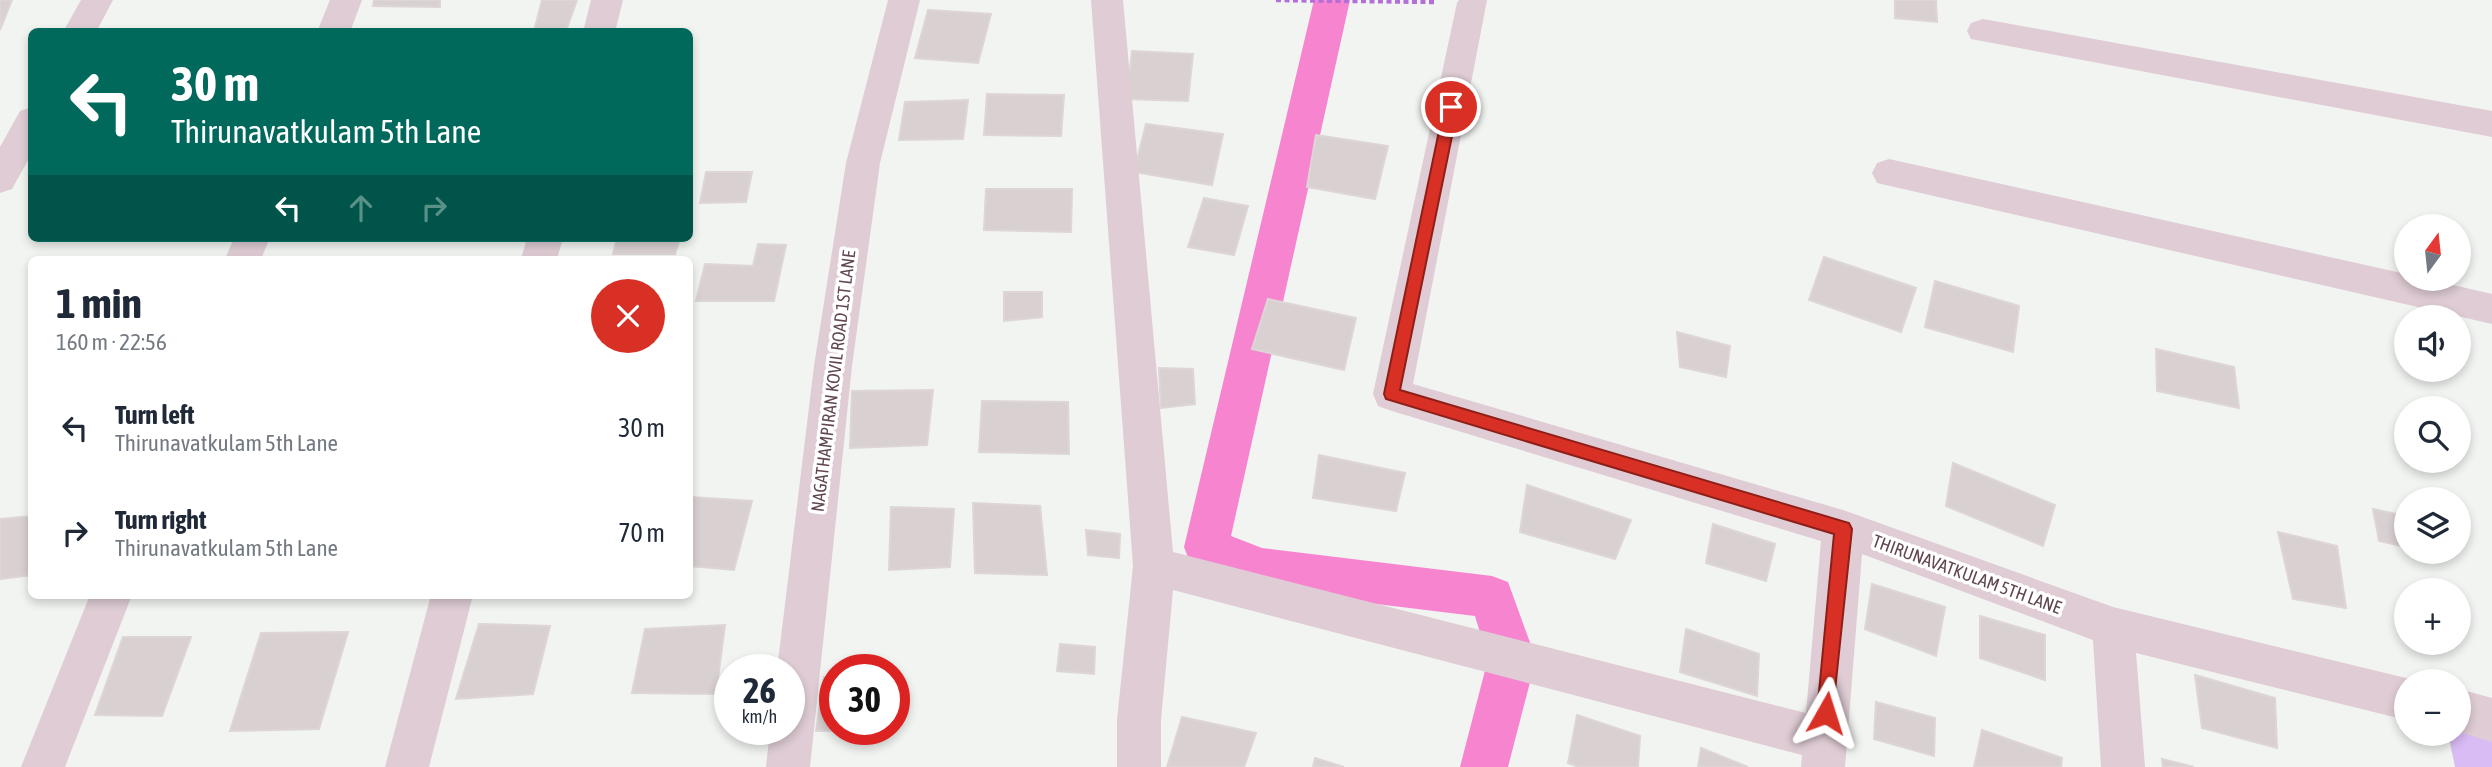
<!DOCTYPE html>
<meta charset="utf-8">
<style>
:root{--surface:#fff;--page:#f2f2f3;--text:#1f2937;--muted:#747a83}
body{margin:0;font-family:"Asap Condensed",sans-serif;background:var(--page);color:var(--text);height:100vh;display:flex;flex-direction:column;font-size:26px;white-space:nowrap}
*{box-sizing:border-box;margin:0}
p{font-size:23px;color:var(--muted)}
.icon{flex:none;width:38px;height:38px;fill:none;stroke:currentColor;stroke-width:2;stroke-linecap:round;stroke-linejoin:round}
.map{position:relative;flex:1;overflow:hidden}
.drawer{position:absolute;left:28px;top:256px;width:665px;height:343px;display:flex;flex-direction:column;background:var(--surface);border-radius:10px;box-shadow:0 4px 10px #0003}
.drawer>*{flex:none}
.hud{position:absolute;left:28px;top:28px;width:665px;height:214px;border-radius:10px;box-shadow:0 4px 10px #0003;background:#00695c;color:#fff;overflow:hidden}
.needle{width:46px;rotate:15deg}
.fabs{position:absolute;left:2394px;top:214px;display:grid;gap:14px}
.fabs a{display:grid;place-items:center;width:77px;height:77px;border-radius:50%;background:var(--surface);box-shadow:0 4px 10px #0003;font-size:35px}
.speed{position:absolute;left:714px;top:654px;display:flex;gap:14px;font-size:35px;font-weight:700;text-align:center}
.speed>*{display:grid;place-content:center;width:91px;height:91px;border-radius:50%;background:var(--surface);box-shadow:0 4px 10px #0003;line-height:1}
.speed small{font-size:18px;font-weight:400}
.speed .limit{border:10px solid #d22;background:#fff;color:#111}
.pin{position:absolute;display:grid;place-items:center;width:60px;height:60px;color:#fff;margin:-30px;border:4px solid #fff;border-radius:50%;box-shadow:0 2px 7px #0007}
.me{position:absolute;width:77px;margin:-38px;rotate:6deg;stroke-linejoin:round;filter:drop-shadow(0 0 5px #0008)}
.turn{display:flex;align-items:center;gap:24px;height:147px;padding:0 28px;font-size:32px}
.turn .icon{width:91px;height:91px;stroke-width:2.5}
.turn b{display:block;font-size:49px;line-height:60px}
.lanes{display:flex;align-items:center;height:66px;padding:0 28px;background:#0003;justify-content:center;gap:35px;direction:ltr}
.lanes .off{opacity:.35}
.round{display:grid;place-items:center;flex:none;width:74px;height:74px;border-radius:37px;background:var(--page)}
.head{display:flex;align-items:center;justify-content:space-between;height:119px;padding:0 28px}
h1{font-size:42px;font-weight:700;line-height:52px}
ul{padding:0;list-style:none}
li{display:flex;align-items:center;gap:21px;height:105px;padding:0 28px}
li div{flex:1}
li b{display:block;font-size:26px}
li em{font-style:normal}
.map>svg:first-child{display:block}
.green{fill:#dabcf5}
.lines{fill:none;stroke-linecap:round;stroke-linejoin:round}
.canal{fill:#f784cf;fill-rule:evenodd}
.building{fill:#d9d0d2;stroke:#ddd5d6;stroke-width:2}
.path{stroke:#b36fd8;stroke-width:4.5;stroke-dasharray:5 3.5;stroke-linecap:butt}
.minor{fill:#dfccd4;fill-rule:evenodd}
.route{fill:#d93025;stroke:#8d1f18;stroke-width:2}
.labels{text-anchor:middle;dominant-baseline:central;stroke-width:7;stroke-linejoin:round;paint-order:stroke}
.street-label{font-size:18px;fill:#614651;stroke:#fff}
</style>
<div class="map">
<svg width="2492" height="767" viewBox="0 0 2492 767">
<rect width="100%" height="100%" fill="#f1f4f1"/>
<!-- green -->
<path class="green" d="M2459,729l33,8v30h-37l-7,-34h11z"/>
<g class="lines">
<!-- canal -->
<path class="canal" d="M1314,0h36l-119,536 31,12 230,28 16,6 28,77 -28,108h-48l28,-108 -13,-43 -213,-26 -72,-28 -6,-15z"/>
</g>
<!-- building -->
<path class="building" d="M0,0h12l-12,30z
M374,0h66v7l-67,-1z
M542,0h35l-10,28 -33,3z
M1895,0h41l1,22 -42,-4z
M928,10l63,4 -13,49 -63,-5z
M1132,51l61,3 -5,47 -61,-2z
M987,94l77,1 -3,41 -77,-1z
M968,100l-5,39 -64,1 6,-38z
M1146,124l77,10 -11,51 -78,-13z
M1316,135l72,11 -13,53 -68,-12z
M706,172h46l-6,30 -46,1z
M986,189h86l-1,43 -87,-2z
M1204,198l44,8 -14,49 -46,-8z
M617,238h63l-5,16h-62z
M758,244l28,1 -12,56h-78l9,-37 48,2z
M1824,257l92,31 -15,44 -92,-32z
M1935,281l84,25 -6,46 -88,-25z
M1004,292h38v25l-38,4z
M1268,299l88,19 -12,52 -92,-21z
M1677,332l53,14 -4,31 -46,-10z
M2156,349l78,18 5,41 -82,-17z
M1159,368l34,1 2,35 -34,4z
M933,390l-6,55 -77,3 2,-57z
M982,401l86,1 1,52 -90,-2z
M1319,455l86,18 -9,38 -83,-13z
M1953,463l102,42 -12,41 -97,-40z
M1527,485l104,35 -16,39 -95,-27z
M690,497l62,4 -18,69 -44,-4z
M973,503l67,3 7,69 -72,-2z
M891,507l63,2 -4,58 -61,3z
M2373,509l33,7v31l-27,-6z
M32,516v59l-32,4v-60z
M1713,524l62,20 -9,37 -60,-18z
M1086,530l34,4 -1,24 -31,-3z
M2278,532l59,14 9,62 -53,-9z
M1872,584l73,23 -9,49 -71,-27z
M1980,616l65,19v45l-65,-22z
M479,624l71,2 -17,68 -77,5z
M725,625l-9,69 -84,-1 13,-64z
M1686,629l73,25 -2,42 -77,-24z
M348,632l-29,97 -89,2 31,-98z
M123,637h68l-29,79 -67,-1z
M1060,644l35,3 -1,27 -37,-3z
M2195,675l80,23 2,50 -75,-20z
M824,677h11v53h55l-74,1z
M1876,702l59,16 -1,38 -60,-17z
M1577,715l63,21 -2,31h-59l-11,-4z
M1182,717l74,16 -12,34h-77z
M1982,730l80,28 -1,9h-87z
M1701,748l47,19h-50z
M1315,758l29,9h-31z
M2162,759l32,8h-31z"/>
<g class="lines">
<!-- path -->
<path class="path" d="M1276,0l161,2"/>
<!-- minor -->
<path class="minor" d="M81,0h32l-17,32h-33z
M330,0h32l-12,32h-33z
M591,0h32l-8,32h-32z
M888,0h32l-40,163 -28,203 -42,401h-44l4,-37h19v-60h-12l37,-304 32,-203z
M1091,0h32l50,552 633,161 15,-172 -429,-130 -14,-5 -5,-12 84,-391 2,-3h28l-74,384 430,126 270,97 293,71 8,3h-8v39l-270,-67 9,114h-44l-8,-127 -231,-86 -17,213h-44l1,-12 -629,-165 -12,130v47h-44v-47l16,-154z
M1983,19l509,92v26l-521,-98 -4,-8 4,-8z
M32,107v46l-20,36 -12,4v-46l20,-36z
M1889,159l517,115v4h17l69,16v30l-615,-141 -5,-10 5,-10z
M234,238h36l-9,21h-36z
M527,238h36l-6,21h-36z
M90,595h42l-67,172h-44z
M431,595h42l-44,172h-44z
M2459,689l33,9v44l-33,-10z"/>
</g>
<!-- route -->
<path class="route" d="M1451,102l7,5 -58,283 449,133 3,6 -20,190 -6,3 -7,-3 -2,-6 17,-179 -448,-135 -2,-5 60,-287z"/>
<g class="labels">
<!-- street labels -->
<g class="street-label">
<text transform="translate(833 381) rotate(-83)">NAGATHAMPIRAN KOVIL ROAD 1ST LANE</text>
<text transform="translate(1967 574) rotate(20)">THIRUNAVATKULAM 5TH LANE</text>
</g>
</g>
</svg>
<div class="fabs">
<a><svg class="needle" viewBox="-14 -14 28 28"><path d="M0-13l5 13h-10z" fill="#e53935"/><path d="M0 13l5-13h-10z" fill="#747a83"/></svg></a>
<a><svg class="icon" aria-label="sound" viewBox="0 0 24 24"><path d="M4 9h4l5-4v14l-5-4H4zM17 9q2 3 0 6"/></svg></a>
<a><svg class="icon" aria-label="search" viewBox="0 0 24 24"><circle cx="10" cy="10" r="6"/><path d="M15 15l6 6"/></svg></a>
<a><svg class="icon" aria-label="layers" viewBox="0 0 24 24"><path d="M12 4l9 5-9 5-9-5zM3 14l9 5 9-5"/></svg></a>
<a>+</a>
<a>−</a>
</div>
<div class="speed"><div>26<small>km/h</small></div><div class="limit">30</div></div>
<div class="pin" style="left:1451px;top:107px;background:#d93025"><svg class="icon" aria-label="arrive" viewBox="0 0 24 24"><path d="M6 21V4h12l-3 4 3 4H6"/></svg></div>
<svg class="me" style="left:1826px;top:713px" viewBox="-20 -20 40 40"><path d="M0-17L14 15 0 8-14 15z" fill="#d93025" stroke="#fff" stroke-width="4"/></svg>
<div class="hud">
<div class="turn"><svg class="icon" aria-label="left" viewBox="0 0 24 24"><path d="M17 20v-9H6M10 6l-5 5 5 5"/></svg><div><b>30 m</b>Thirunavatkulam 5th Lane</div></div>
<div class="lanes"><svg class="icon" aria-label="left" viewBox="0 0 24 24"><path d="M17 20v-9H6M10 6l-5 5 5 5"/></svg><svg class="icon off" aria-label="ahead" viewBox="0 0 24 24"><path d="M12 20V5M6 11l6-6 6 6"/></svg><svg class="icon off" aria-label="right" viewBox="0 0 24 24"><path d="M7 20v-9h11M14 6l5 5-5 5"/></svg></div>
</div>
<section class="drawer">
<div class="head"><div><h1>1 min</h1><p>160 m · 22:56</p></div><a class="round" style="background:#d93025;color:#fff"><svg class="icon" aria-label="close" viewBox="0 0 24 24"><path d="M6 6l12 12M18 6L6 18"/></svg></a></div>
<ul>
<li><svg class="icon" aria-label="left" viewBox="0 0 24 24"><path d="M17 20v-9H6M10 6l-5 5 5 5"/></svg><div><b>Turn left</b><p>Thirunavatkulam 5th Lane</p></div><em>30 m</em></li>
<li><svg class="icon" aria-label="right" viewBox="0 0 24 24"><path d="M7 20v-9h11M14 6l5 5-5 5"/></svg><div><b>Turn right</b><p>Thirunavatkulam 5th Lane</p></div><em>70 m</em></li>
</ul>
</section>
</div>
